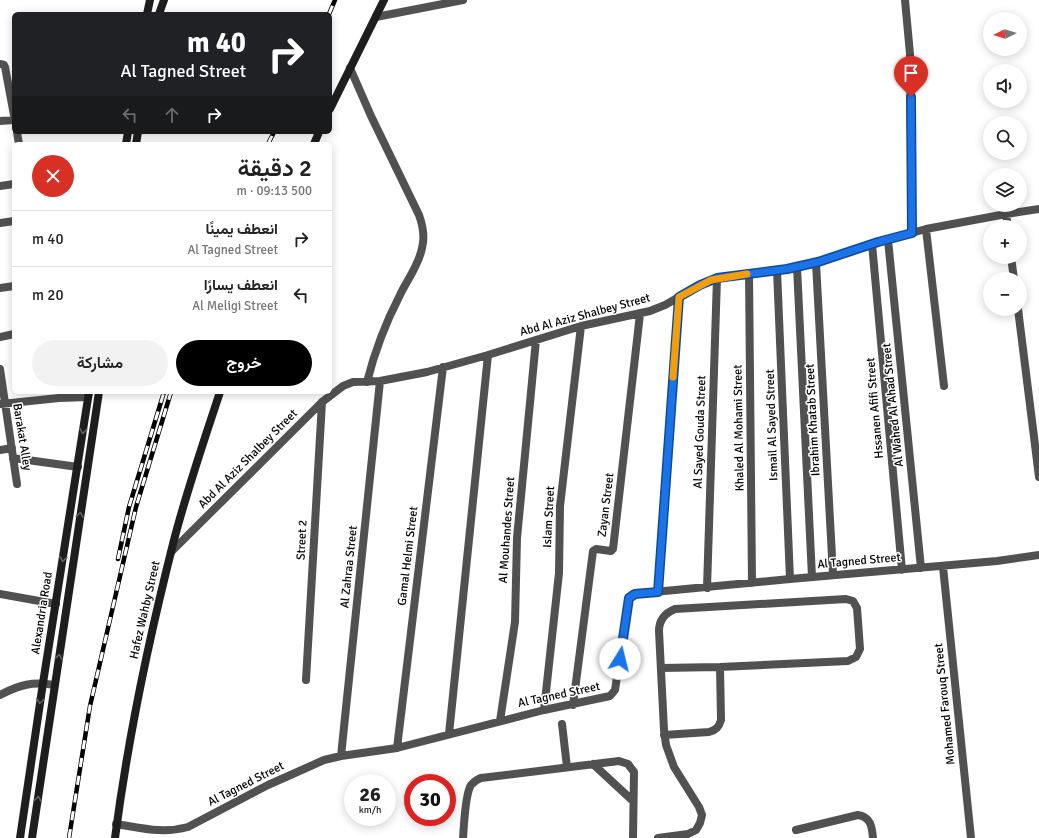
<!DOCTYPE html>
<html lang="ar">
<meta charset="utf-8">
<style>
:root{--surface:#fff;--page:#f2f2f2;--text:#222;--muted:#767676;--line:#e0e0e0;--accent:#000}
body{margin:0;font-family:Signika,Vazirmatn,sans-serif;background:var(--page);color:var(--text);direction:rtl;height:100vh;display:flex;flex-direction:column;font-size:15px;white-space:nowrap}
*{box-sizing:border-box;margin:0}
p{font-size:13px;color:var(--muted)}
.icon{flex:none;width:22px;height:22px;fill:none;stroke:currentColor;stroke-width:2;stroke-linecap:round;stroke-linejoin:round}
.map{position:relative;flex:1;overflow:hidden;direction:ltr}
.side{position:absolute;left:12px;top:142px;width:320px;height:252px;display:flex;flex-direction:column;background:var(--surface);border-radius:6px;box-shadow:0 2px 10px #0003;direction:rtl}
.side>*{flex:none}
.top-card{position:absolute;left:12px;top:12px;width:320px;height:122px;border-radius:6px;box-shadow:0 2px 10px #0003;direction:rtl;background:#202124;color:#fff;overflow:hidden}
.needle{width:26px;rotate:265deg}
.buttons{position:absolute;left:983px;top:12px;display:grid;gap:8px}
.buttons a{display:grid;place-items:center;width:44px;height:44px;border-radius:50%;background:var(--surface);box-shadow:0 2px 10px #0003;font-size:20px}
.speed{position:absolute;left:344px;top:774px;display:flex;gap:8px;font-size:20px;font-weight:700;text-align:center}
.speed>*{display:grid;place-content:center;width:52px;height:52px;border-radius:50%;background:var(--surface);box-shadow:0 2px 10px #0003;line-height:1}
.speed small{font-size:10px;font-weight:400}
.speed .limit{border:6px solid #d22;background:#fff;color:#111}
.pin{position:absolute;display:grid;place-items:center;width:34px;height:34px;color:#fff;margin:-41px -17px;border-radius:50% 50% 50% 0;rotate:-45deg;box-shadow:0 0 4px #0007}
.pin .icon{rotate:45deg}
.me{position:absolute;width:44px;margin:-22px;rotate:9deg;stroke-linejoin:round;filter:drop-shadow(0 0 3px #0008)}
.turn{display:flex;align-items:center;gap:14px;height:84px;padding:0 20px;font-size:18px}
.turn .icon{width:52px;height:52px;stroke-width:2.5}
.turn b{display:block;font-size:28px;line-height:34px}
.lanes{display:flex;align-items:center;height:38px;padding:0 20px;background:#0003;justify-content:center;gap:20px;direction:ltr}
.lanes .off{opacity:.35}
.round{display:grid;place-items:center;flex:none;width:42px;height:42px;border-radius:21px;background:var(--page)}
.summary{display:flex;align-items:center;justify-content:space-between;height:68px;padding:0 20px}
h1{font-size:24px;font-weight:600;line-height:30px}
.primary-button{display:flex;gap:8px;margin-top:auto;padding:8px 20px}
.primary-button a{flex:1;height:46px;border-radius:24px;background:var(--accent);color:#fff;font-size:16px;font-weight:600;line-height:46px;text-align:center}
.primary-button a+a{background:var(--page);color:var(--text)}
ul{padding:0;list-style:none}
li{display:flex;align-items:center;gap:12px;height:56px;padding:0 20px;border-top:1px solid var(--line)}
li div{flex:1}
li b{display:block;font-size:15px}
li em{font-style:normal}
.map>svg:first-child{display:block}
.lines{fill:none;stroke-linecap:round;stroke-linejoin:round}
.street{stroke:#515151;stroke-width:8}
.secondary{stroke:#1e1e1e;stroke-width:8}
.rail-casing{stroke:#000;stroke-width:4.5}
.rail{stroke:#fff;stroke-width:3;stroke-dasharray:9;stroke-linecap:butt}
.oneway{stroke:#626262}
.route-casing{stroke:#114b97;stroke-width:10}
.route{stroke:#1a73e8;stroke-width:7}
.slow{stroke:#f59e0b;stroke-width:7}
.labels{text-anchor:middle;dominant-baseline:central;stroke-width:3;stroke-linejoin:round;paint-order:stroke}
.street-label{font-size:12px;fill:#000;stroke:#fff}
</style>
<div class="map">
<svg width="1039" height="838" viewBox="0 0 1039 838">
<rect width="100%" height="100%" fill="#fff"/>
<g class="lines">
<!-- street -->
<path class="street" d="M905,0l5,54 2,179
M376,17l87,-17
M0,64l4,1 1,2 9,48
M350,68l21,48 48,99c4,11 6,22 3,33 -3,17 -15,32 -22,47 -15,29 -25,55 -33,87
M0,121l14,-1
M17,132l2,12
M0,186l14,-2
M1006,214l2,13
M0,223l14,-2
M926,229l18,157
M888,240l33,328
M872,244l30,326
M1011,257l3,22
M816,263l17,312
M797,267l15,310
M777,270l13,309
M749,273l3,310
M0,288l14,-2
M1018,309l21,168
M0,337l14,-3
M0,369l17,115
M1,404l58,-6 29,-1
M0,450l12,-2
M13,458l65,9
M171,552l151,-150 21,-16 10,-4 27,-1 47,-9 61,-17 93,-29 69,-15 15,-6 35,-20 17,-7 70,-9 32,-7 60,-20 47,-13 80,-15 33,-5
M943,567l28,271
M707,588l10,-310
M658,592l21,-295
M0,594l56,10
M306,680l16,-278
M0,695c19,-10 33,-14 54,-10
M573,705l20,-154 3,-2 15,2 2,-2 27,-235
M544,710l15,-137 1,-67 21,-180
M500,721l15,-99 2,-84 19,-198
M562,724l5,43
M449,734l39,-379
M664,735l45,-3c7,-2 10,-5 12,-12l-1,-53
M397,748l46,-381
M341,756l39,-375
M593,764l40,37
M116,824c26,4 46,10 72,3l80,-42 56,-25 17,-4 56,-8 147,-38 66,-14 5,-6 14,-92 4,-4 157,-15 207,-18 42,-6
M796,830l62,-15c13,2 14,12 15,23
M463,838c1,-12 2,-44 8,-53 3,-3 6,-6 10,-7l138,-17 9,3 6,8 -1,66
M658,838l30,-4 8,-4 4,-7 2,-8 -3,-8 -25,-40 -8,-22 -2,-15 -5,-99c0,-11 6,-18 16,-22l171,-10 7,2 4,7 3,41 -4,8 -8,4 -128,6 -59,1"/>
<!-- secondary -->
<path class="secondary" d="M147,14l3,-14
M159,14l5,-14
M330,109l54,-109
M126,144l2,-12
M136,144l2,-12
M314,144l5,-12
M20,838l23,-155 46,-291
M32,838l67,-446
M115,838c13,-100 34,-200 59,-298 13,-50 30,-99 46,-148"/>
<defs>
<path id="rail" d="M329,14l6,-14
M268,144l6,-12
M118,559l11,-52 35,-115
M69,838l21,-132 46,-199 35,-115"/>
</defs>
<!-- rail casing -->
<use href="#rail" class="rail-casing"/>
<!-- rail -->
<use href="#rail" class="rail"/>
</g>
<!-- one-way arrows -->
<defs><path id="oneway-chevron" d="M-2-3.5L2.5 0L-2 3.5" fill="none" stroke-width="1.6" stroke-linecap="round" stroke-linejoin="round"/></defs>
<g class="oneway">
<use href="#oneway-chevron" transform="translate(83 431) rotate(99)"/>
<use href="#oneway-chevron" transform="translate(80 515) rotate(-82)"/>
<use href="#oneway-chevron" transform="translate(63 559) rotate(99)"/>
<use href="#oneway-chevron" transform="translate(59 657) rotate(-81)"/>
<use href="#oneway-chevron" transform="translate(40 701) rotate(98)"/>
<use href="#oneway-chevron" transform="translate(38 799) rotate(-82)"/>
</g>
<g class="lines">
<defs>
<path id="route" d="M620,659l9,-61 6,-4 23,-2 21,-295 21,-12 17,-7 70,-9 31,-7 60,-20 34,-9 -1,-136"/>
</defs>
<!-- route casing -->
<use href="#route" class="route-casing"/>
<!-- route -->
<use href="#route" class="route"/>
<!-- slow -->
<path class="slow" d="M673,377l6,-80 32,-17 36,-6"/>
</g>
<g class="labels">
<!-- street labels -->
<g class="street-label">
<text transform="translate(585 315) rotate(-15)">Abd Al Aziz Shalbey Street</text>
<text transform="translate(893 405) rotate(-96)">Al Wahed Al Ahad Street</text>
<text transform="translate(875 408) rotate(-95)">Hssanen Afifi Street</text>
<text transform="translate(813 420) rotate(-93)">Ibrahim Khatab Street</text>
<text transform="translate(772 425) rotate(-92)">Ismail Al Sayed Street</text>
<text transform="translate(739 428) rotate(-91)">Khaled Al Mohami Street</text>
<text transform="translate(700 432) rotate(-88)">Al Sayed Gouda Street</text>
<text transform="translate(22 437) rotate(81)">Barakat Alley</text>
<text transform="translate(248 459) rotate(-45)">Abd Al Aziz Shalbey Street</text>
<text transform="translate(606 505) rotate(-83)">Zayan Street</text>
<text transform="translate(549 517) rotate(-87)">Islam Street</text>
<text transform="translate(507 530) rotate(-86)">Al Mouhandes Street</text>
<text transform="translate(302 540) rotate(-87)">Street 2</text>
<text transform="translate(408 556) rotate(-83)">Gamal Helmi Street</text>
<text transform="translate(859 561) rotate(-5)">Al Tagned Street</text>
<text transform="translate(349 567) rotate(-84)">Al Zahraa Street</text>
<text transform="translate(145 610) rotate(-77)">Hafez Wahby Street</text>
<text transform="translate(42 613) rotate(-81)">Alexandria Road</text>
<text transform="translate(559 695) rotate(-12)">Al Tagned Street</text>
<text transform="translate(945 704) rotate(-96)">Mohamed Farouq Street</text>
<text transform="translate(246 784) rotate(-27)">Al Tagned Street</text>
</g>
</g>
</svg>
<div class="buttons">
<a><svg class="needle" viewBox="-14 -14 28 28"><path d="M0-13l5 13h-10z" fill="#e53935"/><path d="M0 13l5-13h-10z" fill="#767676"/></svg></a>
<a><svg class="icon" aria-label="sound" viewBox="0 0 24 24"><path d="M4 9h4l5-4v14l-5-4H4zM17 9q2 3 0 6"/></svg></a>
<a><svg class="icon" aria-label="search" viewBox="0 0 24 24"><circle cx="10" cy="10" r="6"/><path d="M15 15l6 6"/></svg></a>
<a><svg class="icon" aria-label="layers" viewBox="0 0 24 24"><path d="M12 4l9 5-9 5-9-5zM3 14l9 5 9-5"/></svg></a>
<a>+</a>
<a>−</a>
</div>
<div class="speed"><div>26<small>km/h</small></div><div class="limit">30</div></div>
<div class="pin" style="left:911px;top:97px;background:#d93025"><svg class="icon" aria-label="arrive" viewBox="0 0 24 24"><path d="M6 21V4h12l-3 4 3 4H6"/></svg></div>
<svg class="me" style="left:620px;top:659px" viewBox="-20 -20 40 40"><circle r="19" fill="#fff"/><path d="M0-13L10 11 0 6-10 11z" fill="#1a73e8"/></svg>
<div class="top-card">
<div class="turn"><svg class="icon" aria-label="right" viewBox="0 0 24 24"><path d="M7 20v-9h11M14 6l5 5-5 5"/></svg><div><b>40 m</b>Al Tagned Street</div></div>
<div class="lanes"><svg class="icon off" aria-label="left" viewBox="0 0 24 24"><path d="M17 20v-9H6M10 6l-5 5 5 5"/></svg><svg class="icon off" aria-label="ahead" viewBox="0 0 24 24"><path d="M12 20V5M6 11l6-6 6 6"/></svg><svg class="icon" aria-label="right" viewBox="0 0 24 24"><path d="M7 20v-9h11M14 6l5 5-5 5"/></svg></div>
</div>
<section class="side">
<div class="summary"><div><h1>2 دقيقة</h1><p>500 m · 09:13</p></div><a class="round" style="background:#d93025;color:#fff"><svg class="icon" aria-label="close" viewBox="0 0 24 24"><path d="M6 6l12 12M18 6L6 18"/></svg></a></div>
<ul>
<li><svg class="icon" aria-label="right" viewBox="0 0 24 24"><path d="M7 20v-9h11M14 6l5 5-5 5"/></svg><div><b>انعطف يمينًا</b><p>Al Tagned Street</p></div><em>40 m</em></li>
<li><svg class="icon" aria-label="left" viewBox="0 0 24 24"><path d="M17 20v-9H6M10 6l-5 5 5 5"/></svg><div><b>انعطف يسارًا</b><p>Al Meligi Street</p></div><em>20 m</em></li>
</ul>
<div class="primary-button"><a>خروج</a><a>مشاركة</a></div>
</section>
</div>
